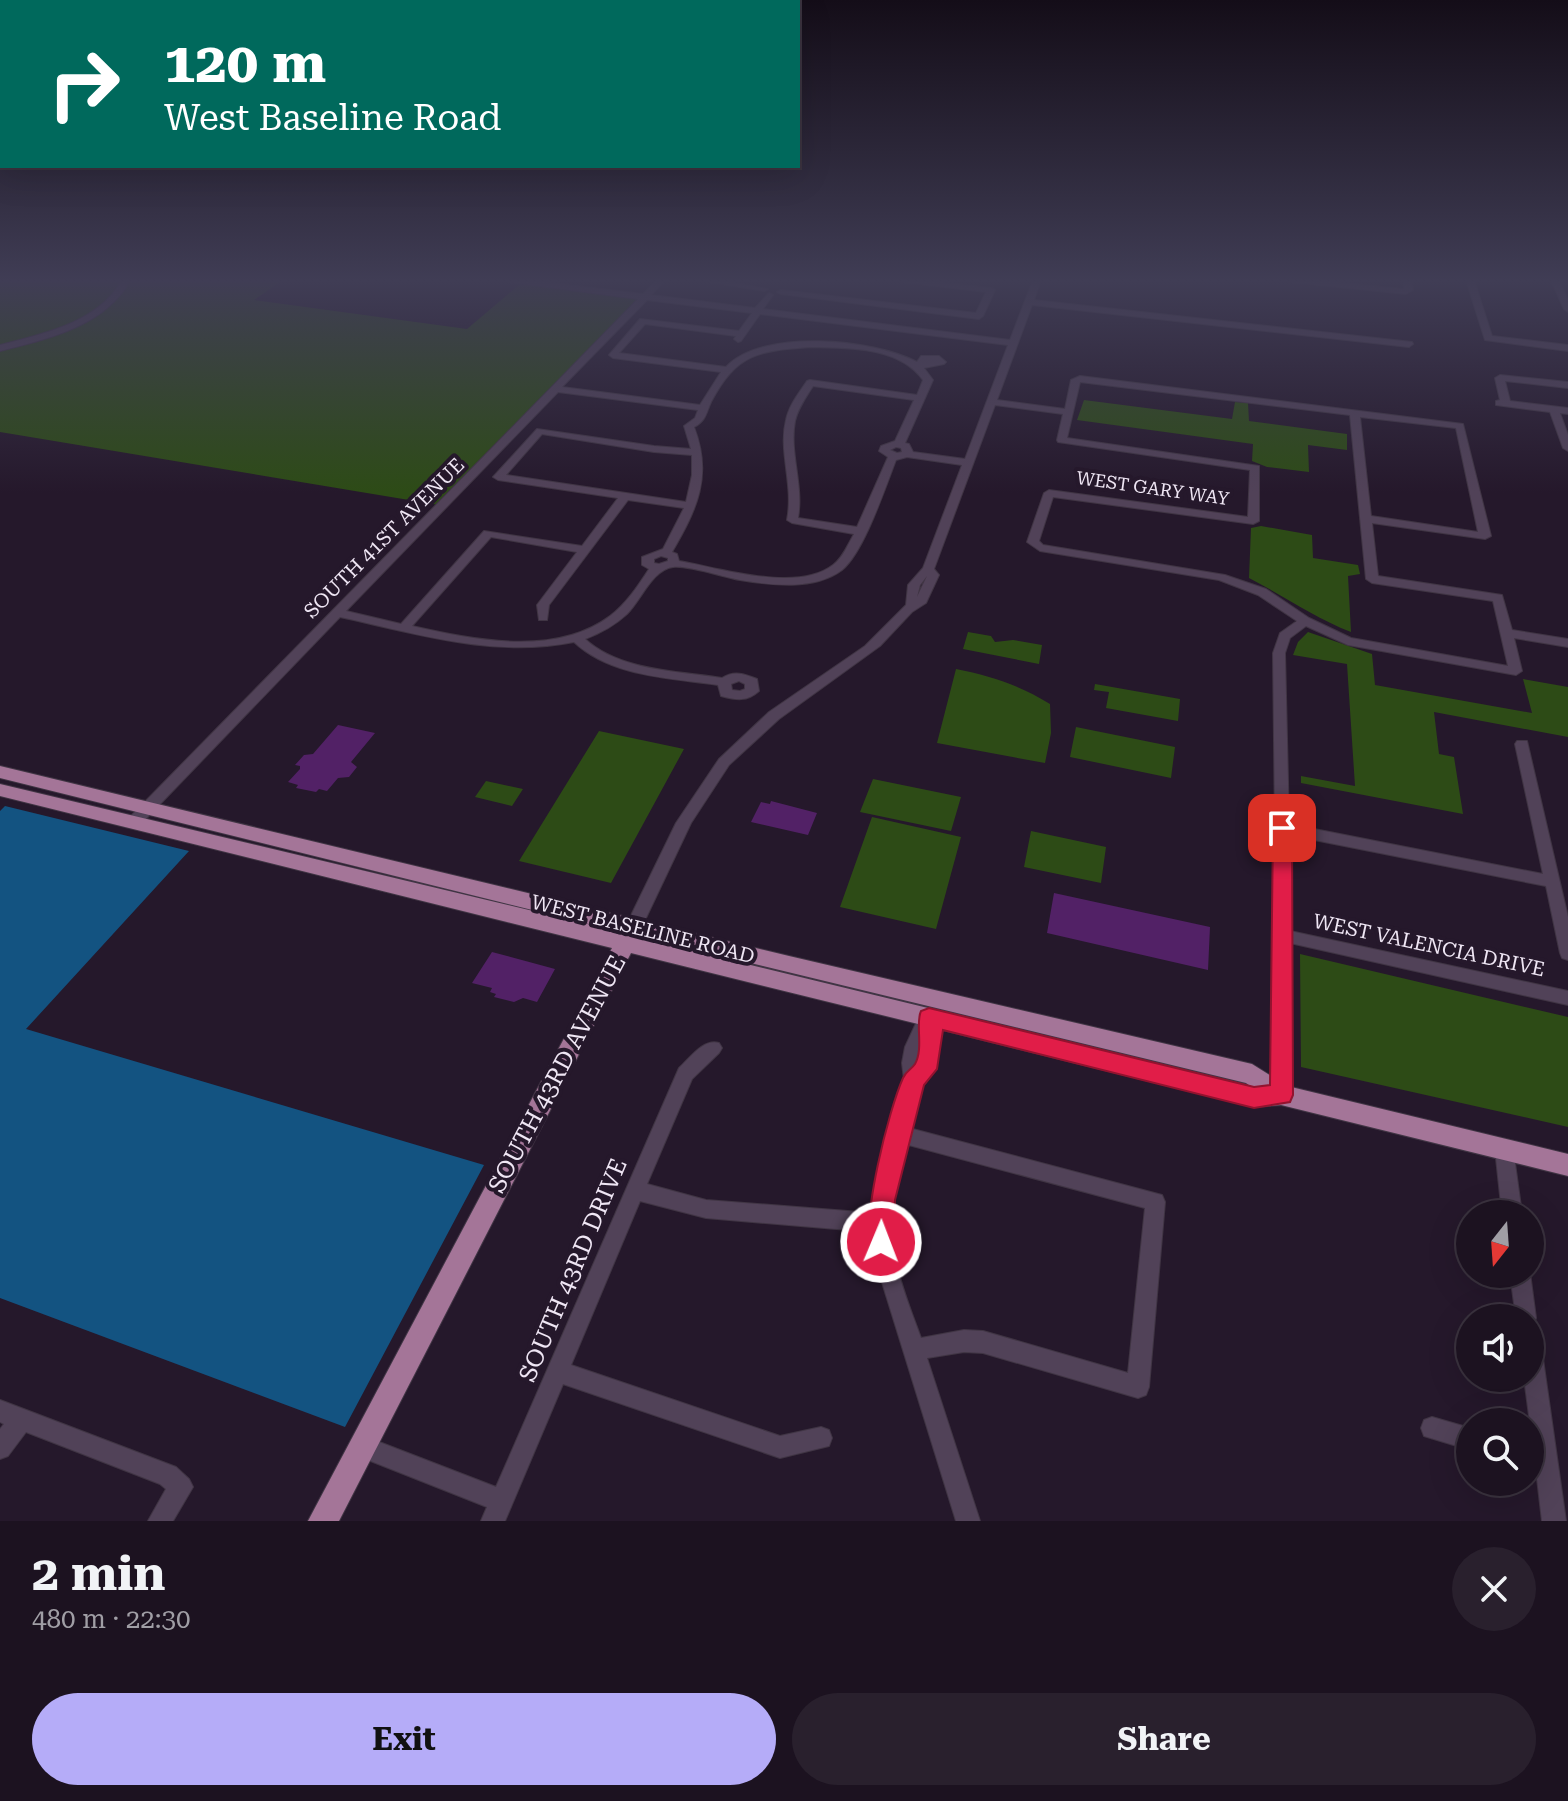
<!DOCTYPE html>
<meta charset="utf-8">
<style>
:root{--surface:#1c1220;--page:#29202d;--text:#f1f3f6;--muted:#a09ea5;--line:#3a323e;--accent:#b5acf8}
body{margin:0;font-family:"Roboto Serif",serif;background:var(--page);color:var(--text);height:100vh;display:flex;flex-direction:column;font-size:30px;white-space:nowrap}
*{box-sizing:border-box;margin:0}
p{font-size:26px;color:var(--muted)}
.icon{flex:none;width:44px;height:44px;fill:none;stroke:currentColor;stroke-width:2;stroke-linecap:round;stroke-linejoin:round}
.map{position:relative;height:1521px;overflow:hidden}
.side{display:flex;flex-direction:column;background:var(--surface);flex:1}
.side>*{flex:none}
.guide{position:absolute;left:0px;top:0px;width:800px;height:168px;box-shadow:0 8px 32px #0002,0 0 0 2px var(--line);background:#00695c;color:#fff;overflow:hidden}
.needle{width:52px;rotate:197deg}
.tools{position:absolute;left:1456px;top:1200px;display:grid;gap:16px}
.tools a{display:grid;place-items:center;width:88px;height:88px;border-radius:50%;background:var(--surface);box-shadow:0 8px 32px #0002,0 0 0 2px var(--line);font-size:40px}
.pin{position:absolute;display:grid;place-items:center;width:68px;height:68px;color:#fff;margin:-34px;border-radius:16px;box-shadow:0 4px 12px #0006}
.me{position:absolute;width:88px;margin:-44px;rotate:1deg;stroke-linejoin:round;filter:drop-shadow(0 0 6px #0008)}
.turn{display:flex;align-items:center;gap:28px;height:168px;padding:0 32px;font-size:36px}
.turn .icon{width:104px;height:104px;stroke-width:2.5}
.turn b{display:block;font-size:56px;line-height:68px}
.round{display:grid;place-items:center;flex:none;width:84px;height:84px;border-radius:42px;background:var(--page)}
.head{display:flex;align-items:center;justify-content:space-between;height:136px;padding:0 32px}
h1{font-size:48px;font-weight:700;line-height:60px}
.button{display:flex;gap:16px;margin-top:auto;padding:16px 32px}
.button a{flex:1;height:92px;border-radius:48px;background:var(--accent);color:#111;font-size:32px;font-weight:700;line-height:92px;text-align:center}
.button a+a{background:var(--page);color:var(--text)}
.map>svg:first-child{display:block}
.green{fill:#2d4b16}
.water{fill:#135381}
.building{fill:#522166}
.lines{fill:none;stroke-linecap:round;stroke-linejoin:round}
.minor-casing{stroke:#403544;stroke-width:2}
.major-casing{stroke:#403544;stroke-width:2}
.minor{fill:#514258;fill-rule:evenodd}
.major{fill:#a47598;fill-rule:evenodd}
.route{fill:#e11d48;stroke:#92132f;stroke-width:2}
.labels{text-anchor:middle;dominant-baseline:central;stroke-width:8;stroke-linejoin:round;paint-order:stroke}
.far-street-label{font-size:18px;fill:#efe6f4;stroke:#25182b}
.street-label{font-size:20px;fill:#efe6f4;stroke:#25182b}
.near-street-label{font-size:24px;fill:#efe6f4;stroke:#25182b}
</style>
<div class="map">
<svg width="1568" height="1521" viewBox="0 0 1568 1521">
<rect width="100%" height="100%" fill="#25182b"/>
<!-- green -->
<path class="green" d="M0,280h283l-29,20 213,29 53,-45 118,14 -199,207 -439,-73z
M1084,400l148,19 3,-17 13,1 1,18 98,13v16l-39,-5 1,27 -42,-5 -15,-6 1,-17 -176,-24z
M1261,526l51,9 1,23 45,7 2,9 -12,2 3,56c-36,-14 -67,-36 -102,-54l2,-50z
M968,632l23,4 4,6 18,-2 29,5 -3,19 -76,-15z
M1308,632l64,22 3,31 157,28 -9,-34 45,8v50l-134,-25 5,42 15,3 9,57 -162,-31v-7l54,10 -8,-122 -54,-9 5,-13z
M956,669c35,7 63,16 94,35l1,29 -6,30 -108,-20z
M1095,684l85,15 -2,22 -72,-13 3,-16 -15,-2z
M1076,727l99,20 -4,31 -101,-21z
M599,731l85,18 -73,134 -92,-22z
M873,779l88,18 -10,34 -91,-19z
M486,781l37,8 -11,17 -37,-9z
M872,817l89,20 -25,92 -96,-22z
M1031,831l75,16 -5,36 -77,-16z
M1300,954l268,63v110l-267,-60z"/>
<!-- water -->
<path class="water" d="M5,806l184,45 -163,178 458,136 -139,262 -345,-129v-487z"/>
<!-- building -->
<path class="building" d="M338,725l37,8 -24,29 6,5 -8,10 -11,1 -11,13 -8,-2 -3,3 -20,-4 2,-3 -10,-3 12,-13v-3l-5,-1 9,-10 9,-1z
M771,801l46,12 -9,22 -57,-13 10,-20 9,2z
M1054,893l156,34 -2,43 -161,-37z
M492,952l63,17 -18,33 -14,-4 -9,4 -20,-5 2,-3 -6,-2 2,-4 -20,-5z"/>
<g class="lines">
<defs>
<path id="minor" d="M122,280h8c-24,46 -83,59 -130,71v-6c43,-11 100,-23 122,-65z
M506,280h22l115,14 14,-14h8l-14,15 104,13 14,-15 4,2 -10,14 247,31 23,-60h8l-7,20 378,42 1,2 -4,3 -377,-42 -35,95 68,9 6,-29 9,-4 383,48 28,112 -6,3 -113,-16 6,53 124,19 10,35 56,9v8l-54,-9 8,33 -6,4 -168,-30 -42,-19 -16,12 -5,15 4,171 254,50 -28,-130 2,-3h10l41,176v43l-6,-2 -2,-5 -14,-67 -257,-51 1,96 278,60v14l-278,-62v152l-3,6 -6,2 -6,-2 -3,-6 3,-267 -2,-175 7,-20 17,-12 -39,-26 -39,-15 -179,-29 -13,-9 17,-49 5,-3 199,27 2,-47 -192,-28 -1,-2 6,-26 -68,-9 -61,164 5,6 -13,28 -14,9 -32,34 -101,73 -50,46 -38,58 -55,116 -6,1 -6,-1 -2,-5 54,-111 43,-64 50,-47 96,-66 41,-41 2,-20 15,-17 39,-103 -55,-8 -11,3c-11,28 -32,92 -54,110 -28,21 -71,15 -102,10 -17,-3 -52,-15 -67,-13 -21,3 -31,32 -46,47 -12,11 -26,19 -42,25 35,32 93,32 137,39 12,-8 23,-4 35,1l2,12c-12,11 -23,9 -38,5l-3,-11c-47,-7 -107,-8 -144,-43 -80,16 -156,-8 -234,-25l-201,209h-10l-2,-4 2,-4 509,-519 -128,-17zM647,300l105,13 -13,18 -99,-12 -31,36 4,3 108,14 -21,33 -138,-18zM760,314l248,31 -43,114 -52,-7 -4,-8 -4,-1 28,-63 -9,-12 20,-4 2,-2 -7,-6h-18l-4,6c-44,-23 -154,-34 -191,5l-107,-14 26,-29 91,12 -2,3 4,3 3,-1zM810,347c38,1 89,-1 113,33l-6,15 -107,-15 -3,1c-8,12 -18,24 -21,39 -8,31 8,65 1,100l5,3 62,11c-6,10 -11,24 -21,31 -36,28 -113,3 -154,-4l-2,-7 -5,-2c25,-43 41,-76 22,-125 12,-6 12,-14 17,-25 26,-49 47,-51 99,-55zM1080,382l270,33 16,164 6,4 121,18 15,65 -157,-28 -42,-20 -43,-29 -41,-14 -182,-30 -4,-4 14,-44 200,27 6,-3v-55l-192,-28zM813,386l101,14 -19,41 -14,5 -2,5 9,6 -31,70 -59,-9c6,-33 -9,-65 -3,-97 3,-13 11,-24 18,-35zM558,392l140,18 -3,8 -11,8 7,23 -37,-3 -117,-17 -44,48 5,3 120,18 -36,48 -98,-15 -83,93 -55,-13zM1360,417l96,11 22,104 -107,-16zM542,434l112,18 38,3v20l-6,27 -180,-27zM896,447l5,1 1,4 -5,1 -7,-3zM628,500l56,8 -21,41 -21,8v8l7,4c-11,17 -23,35 -39,47 -55,41 -136,24 -198,10l79,-89 86,15 -40,53 2,15h8l2,-15zM661,556l7,2v3l-9,3 -5,-1v-4zM927,576l-10,21 3,-12zM739,681l6,3v5l-5,2 -8,-1 -1,-6z
M698,280h20l50,9 -4,2z
M899,280h24l68,8 4,2 -12,26 -4,3 -198,-25 -4,-2 4,-2 195,23 10,-21 -83,-10z
M1287,280h26l91,9 -1,-9h8l2,10 -7,4 -115,-12z
M1466,280h8l18,56 76,9v6l-83,-11z
M1551,280h8l9,20v12l-4,-3z
M1500,375l68,7v6l-63,-7 5,20 58,7v6l-8,-1 8,22v16l-5,-3 -13,-36 -54,-7v-4l4,-1 -5,-22z
M929,1010l6,2c9,20 5,44 -6,62 -2,4 -6,6 -8,10 -7,12 -8,31 -12,44l253,67 3,7 -16,185 -3,8 -8,3 -155,-45 -19,-1 -37,6 53,163h-24l-80,-258 -4,-31 -166,-14 -66,-17 -69,164 209,71 41,-9 8,3 3,8 -3,8 -49,12 -217,-74 -58,137h-24l6,-14 -134,-53 -3,-8 3,-8 8,-3 135,52 183,-419c11,-10 25,-30 40,-25l3,5 -3,5 -27,26 -45,105 59,16 167,13 6,-42 25,-91 -2,-17 3,-16 13,-28 5,-7zM905,1144l240,64 -17,165 -145,-42 -19,-1 -43,8c-9,-25 -20,-51 -25,-77 -8,-39 -1,-79 9,-117z
M1504,1140l7,3 2,6 9,65h-20l-7,-65 2,-6z
M1530,1273l6,45 -3,7 -3,2v-9h-14l-6,-44z
M1530,1334l8,3 3,8 25,176h-24l-6,-51 -6,-2v-22h3l-9,-68h6z
M0,1400l176,67 13,12 4,8 -20,34h-25l18,-32 -6,-5 -134,-52 -18,24 -8,3v-30l4,-5 -4,-2z
M1432,1417l38,11v22l-46,-14 -3,-8 3,-8z"/>
<path id="major" d="M0,766l789,190 463,108 35,22 281,68v22l-287,-71 -27,2 -623,-154 -292,568h-31l304,-573 -612,-152v-12l621,148 -621,-154zM639,936l607,147 4,3 -611,-148z"/>
</defs>
<!-- minor casing -->
<use href="#minor" class="minor-casing"/>
<!-- major casing -->
<use href="#major" class="major-casing"/>
<!-- minor -->
<use href="#minor" class="minor"/>
<!-- major -->
<use href="#major" class="major"/>
</g>
<!-- sky -->
<linearGradient id="sky" x2="0" y2="1"><stop stop-color="#140d18"/><stop offset="0.57" stop-color="#403d55"/><stop offset="1" stop-color="#403d55" stop-opacity="0"/></linearGradient>
<rect width="1568" height="493" fill="url(#sky)"/>
<!-- route -->
<path class="route" d="M1282,821l10,7 1,267 -3,7 -36,6 -311,-78 -6,39 -13,16 -29,115 -1,42 -3,9 -10,4 -9,-4c-12,-29 17,-142 31,-173 3,-7 8,-8 12,-14 9,-16 0,-41 6,-53l8,-3 325,79 16,-2 3,-257z"/>
<g class="labels">
<!-- far-street labels -->
<g class="far-street-label">
<text transform="translate(1153 488) rotate(8)">WEST GARY WAY</text>
</g>
<!-- street labels -->
<g class="street-label">
<text transform="translate(384 538) rotate(-45)">SOUTH 41ST AVENUE</text>
<text transform="translate(643 929) rotate(14)">WEST BASELINE ROAD</text>
<text transform="translate(1429 945) rotate(12)">WEST VALENCIA DRIVE</text>
</g>
<!-- near-street labels -->
<g class="near-street-label">
<text transform="translate(557 1074) rotate(-62)">SOUTH 43RD AVENUE</text>
<text transform="translate(573 1270) rotate(-67)">SOUTH 43RD DRIVE</text>
</g>
</g>
</svg>
<div class="tools">
<a><svg class="needle" viewBox="-14 -14 28 28"><path d="M0-13l5 13h-10z" fill="#e53935"/><path d="M0 13l5-13h-10z" fill="#a09ea5"/></svg></a>
<a><svg class="icon" aria-label="sound" viewBox="0 0 24 24"><path d="M4 9h4l5-4v14l-5-4H4zM17 9q2 3 0 6"/></svg></a>
<a><svg class="icon" aria-label="search" viewBox="0 0 24 24"><circle cx="10" cy="10" r="6"/><path d="M15 15l6 6"/></svg></a>
</div>
<div class="pin" style="left:1282px;top:828px;background:#d93025"><svg class="icon" aria-label="arrive" viewBox="0 0 24 24"><path d="M6 21V4h12l-3 4 3 4H6"/></svg></div>
<svg class="me" style="left:881px;top:1242px" viewBox="-20 -20 40 40"><circle r="17" fill="#e11d48" stroke="#fff" stroke-width="3"/><path d="M0-11L8 9 0 5-8 9z" fill="#fff"/></svg>
<div class="guide">
<div class="turn"><svg class="icon" aria-label="right" viewBox="0 0 24 24"><path d="M7 20v-9h11M14 6l5 5-5 5"/></svg><div><b>120 m</b>West Baseline Road</div></div>
</div>
</div>
<section class="side">
<div class="head"><div><h1>2 min</h1><p>480 m · 22:30</p></div><a class="round"><svg class="icon" aria-label="close" viewBox="0 0 24 24"><path d="M6 6l12 12M18 6L6 18"/></svg></a></div>
<div class="button"><a>Exit</a><a>Share</a></div>
</section>
